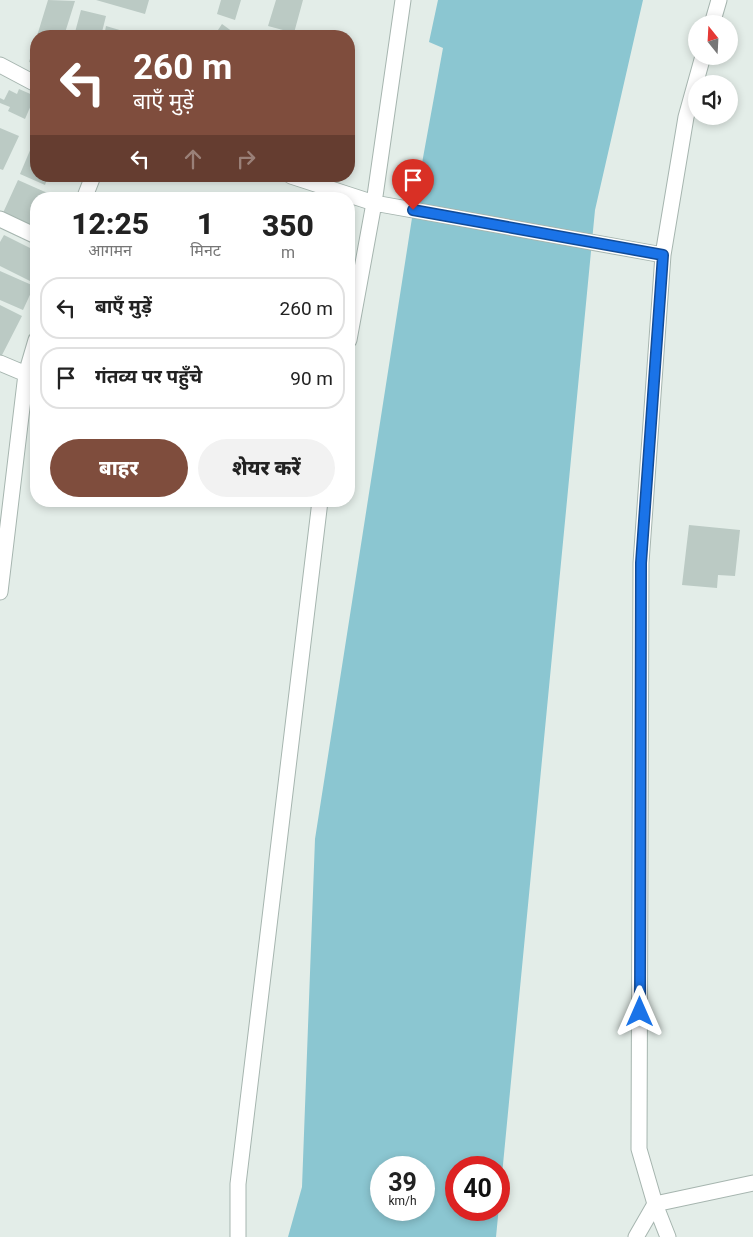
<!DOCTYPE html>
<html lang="hi">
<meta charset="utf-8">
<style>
:root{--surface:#fff;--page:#f2f2f2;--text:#222;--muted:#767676;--line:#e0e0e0;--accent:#7f4d3d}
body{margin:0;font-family:Roboto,"Noto Sans Devanagari",sans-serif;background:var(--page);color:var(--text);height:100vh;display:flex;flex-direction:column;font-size:19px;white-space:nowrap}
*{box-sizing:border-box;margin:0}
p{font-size:16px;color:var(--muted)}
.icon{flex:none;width:28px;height:28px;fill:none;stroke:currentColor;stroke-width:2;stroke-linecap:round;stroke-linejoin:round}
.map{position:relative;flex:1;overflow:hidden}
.side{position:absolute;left:30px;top:192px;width:325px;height:315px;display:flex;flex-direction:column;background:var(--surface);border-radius:20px;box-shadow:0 2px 8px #0003}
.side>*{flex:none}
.top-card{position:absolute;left:30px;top:30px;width:325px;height:152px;border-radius:20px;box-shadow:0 2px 8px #0003;background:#7f4d3d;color:#fff;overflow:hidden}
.needle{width:32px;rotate:342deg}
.buttons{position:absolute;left:688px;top:15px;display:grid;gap:10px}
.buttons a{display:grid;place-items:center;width:50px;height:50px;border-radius:50%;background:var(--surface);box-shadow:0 2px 8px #0003;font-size:25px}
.speed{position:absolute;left:370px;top:1156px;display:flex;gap:10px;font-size:25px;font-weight:700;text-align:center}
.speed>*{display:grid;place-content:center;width:65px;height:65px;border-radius:50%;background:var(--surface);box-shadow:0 2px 8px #0003;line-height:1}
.speed small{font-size:12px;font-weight:400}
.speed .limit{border:8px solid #d22;background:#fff;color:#111}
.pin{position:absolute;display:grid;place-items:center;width:42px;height:42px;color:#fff;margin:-51px -21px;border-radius:50% 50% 50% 0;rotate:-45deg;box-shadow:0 0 5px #0007}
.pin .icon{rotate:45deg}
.me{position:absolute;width:55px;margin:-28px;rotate:0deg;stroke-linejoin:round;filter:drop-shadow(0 0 4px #0008)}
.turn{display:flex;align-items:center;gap:18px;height:105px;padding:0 20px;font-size:22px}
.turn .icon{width:65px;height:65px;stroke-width:2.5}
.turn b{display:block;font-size:35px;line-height:42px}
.lanes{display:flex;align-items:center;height:48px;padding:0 20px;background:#0003;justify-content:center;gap:25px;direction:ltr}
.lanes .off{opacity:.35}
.eta{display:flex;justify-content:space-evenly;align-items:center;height:85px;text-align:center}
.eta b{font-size:30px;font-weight:800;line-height:35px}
.primary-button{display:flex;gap:10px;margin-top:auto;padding:10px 20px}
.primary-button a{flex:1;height:58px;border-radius:30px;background:var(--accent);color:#fff;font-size:20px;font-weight:800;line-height:58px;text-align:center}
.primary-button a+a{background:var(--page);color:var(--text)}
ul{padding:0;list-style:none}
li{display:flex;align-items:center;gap:15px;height:62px;margin:0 10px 8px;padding:0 10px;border:2px solid var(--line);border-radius:20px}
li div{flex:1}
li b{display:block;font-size:19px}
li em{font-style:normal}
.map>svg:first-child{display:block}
.water{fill:#8bc6d1;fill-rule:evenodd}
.building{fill:#bbcac4}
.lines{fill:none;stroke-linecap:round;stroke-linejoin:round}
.minor-casing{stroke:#a6b5af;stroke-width:17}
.tertiary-casing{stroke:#a6b5af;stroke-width:17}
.minor{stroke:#fff;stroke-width:15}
.tertiary{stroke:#fff;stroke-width:15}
.route-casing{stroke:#114b97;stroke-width:12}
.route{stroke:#1a73e8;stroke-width:9}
</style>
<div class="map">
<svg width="753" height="1237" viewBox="0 0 753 1237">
<rect width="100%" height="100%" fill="#e3ede8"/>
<!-- water -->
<path class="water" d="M438,0h205l-48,210 -99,1027h-208l14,-50 13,-348 97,-621 31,-170 -14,-6zM381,1168h43v42h-43zM456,1168h43v42h-43z"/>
<!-- building -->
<path class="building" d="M48,0l27,1 -11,35h-27z
M96,0h53l-4,14z
M221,0h20l-6,20 -18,-6z
M276,0h27l-9,33 -26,-7z
M81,10l25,6 -5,20h-27z
M222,24l11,8 -2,4h-17z
M106,26l34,10h-36z
M36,39v25l-7,-2z
M19,89l16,7 -10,23 -17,-8 2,-4 -10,-4v-5l4,2 5,-10 8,4z
M0,128l19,8 -16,34 -3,-1z
M31,148l5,2v26h12l-3,9 -25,-11z
M53,176h12l-2,4z
M18,180l43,19h-25v32l-34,-16z
M4,235l32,16v33l-36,-18v-24z
M0,271l34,15 -11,24 -23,-10z
M0,305l22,11 -22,43z
M689,525l51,5 -5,46 -17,-1 -1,13 -35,-3z"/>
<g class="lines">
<defs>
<path id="minor" d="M84,199l9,-23
M0,219l36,17
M0,363l26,11
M0,592l26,-218 10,-34
M655,1204l98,-21
M655,1204l13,33
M636,1237l19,-33"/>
<path id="tertiary" d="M712,24l7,-24
M0,65l36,19
M291,176l83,27 289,52
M349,340l25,-137 29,-203
M655,1204l-16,-55 2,-586 22,-308 23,-138 17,-61
M238,1237v-53l82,-683"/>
</defs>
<!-- minor casing -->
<use href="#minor" class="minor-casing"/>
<!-- tertiary casing -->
<use href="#tertiary" class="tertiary-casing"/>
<!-- minor -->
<use href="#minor" class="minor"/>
<!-- tertiary -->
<use href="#tertiary" class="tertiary"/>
</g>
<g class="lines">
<defs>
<path id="route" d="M413,210l250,45 -22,308 -1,449"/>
</defs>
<!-- route casing -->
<use href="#route" class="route-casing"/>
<!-- route -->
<use href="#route" class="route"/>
</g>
</svg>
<div class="buttons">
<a><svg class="needle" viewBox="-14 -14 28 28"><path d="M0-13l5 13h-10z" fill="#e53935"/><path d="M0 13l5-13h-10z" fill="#767676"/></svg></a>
<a><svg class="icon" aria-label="sound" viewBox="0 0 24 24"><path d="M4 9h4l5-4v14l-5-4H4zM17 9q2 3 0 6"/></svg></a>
</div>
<div class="speed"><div>39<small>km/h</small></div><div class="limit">40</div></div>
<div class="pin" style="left:413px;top:210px;background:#d93025"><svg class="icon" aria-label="arrive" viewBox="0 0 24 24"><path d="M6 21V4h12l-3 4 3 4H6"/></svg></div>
<svg class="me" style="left:640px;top:1012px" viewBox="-20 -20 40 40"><path d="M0-17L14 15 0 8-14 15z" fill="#1a73e8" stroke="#fff" stroke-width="4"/></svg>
<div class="top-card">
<div class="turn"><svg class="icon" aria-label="left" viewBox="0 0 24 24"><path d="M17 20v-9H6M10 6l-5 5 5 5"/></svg><div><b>260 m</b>बाएँ मुड़ें</div></div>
<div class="lanes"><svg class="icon" aria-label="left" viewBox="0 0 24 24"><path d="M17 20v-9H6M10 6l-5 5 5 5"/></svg><svg class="icon off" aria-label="ahead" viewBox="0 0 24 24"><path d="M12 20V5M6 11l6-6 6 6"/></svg><svg class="icon off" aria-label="right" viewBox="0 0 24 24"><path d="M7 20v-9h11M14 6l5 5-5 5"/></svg></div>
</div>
<section class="side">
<div class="eta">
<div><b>12:25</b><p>आगमन</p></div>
<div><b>1</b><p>मिनट</p></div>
<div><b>350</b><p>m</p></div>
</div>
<ul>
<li><svg class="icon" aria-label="left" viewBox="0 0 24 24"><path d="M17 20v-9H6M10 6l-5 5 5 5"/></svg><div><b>बाएँ मुड़ें</b></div><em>260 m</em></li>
<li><svg class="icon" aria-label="arrive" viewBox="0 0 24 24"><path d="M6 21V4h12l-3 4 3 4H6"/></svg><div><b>गंतव्य पर पहुँचे</b></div><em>90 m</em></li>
</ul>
<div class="primary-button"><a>बाहर</a><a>शेयर करें</a></div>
</section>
</div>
